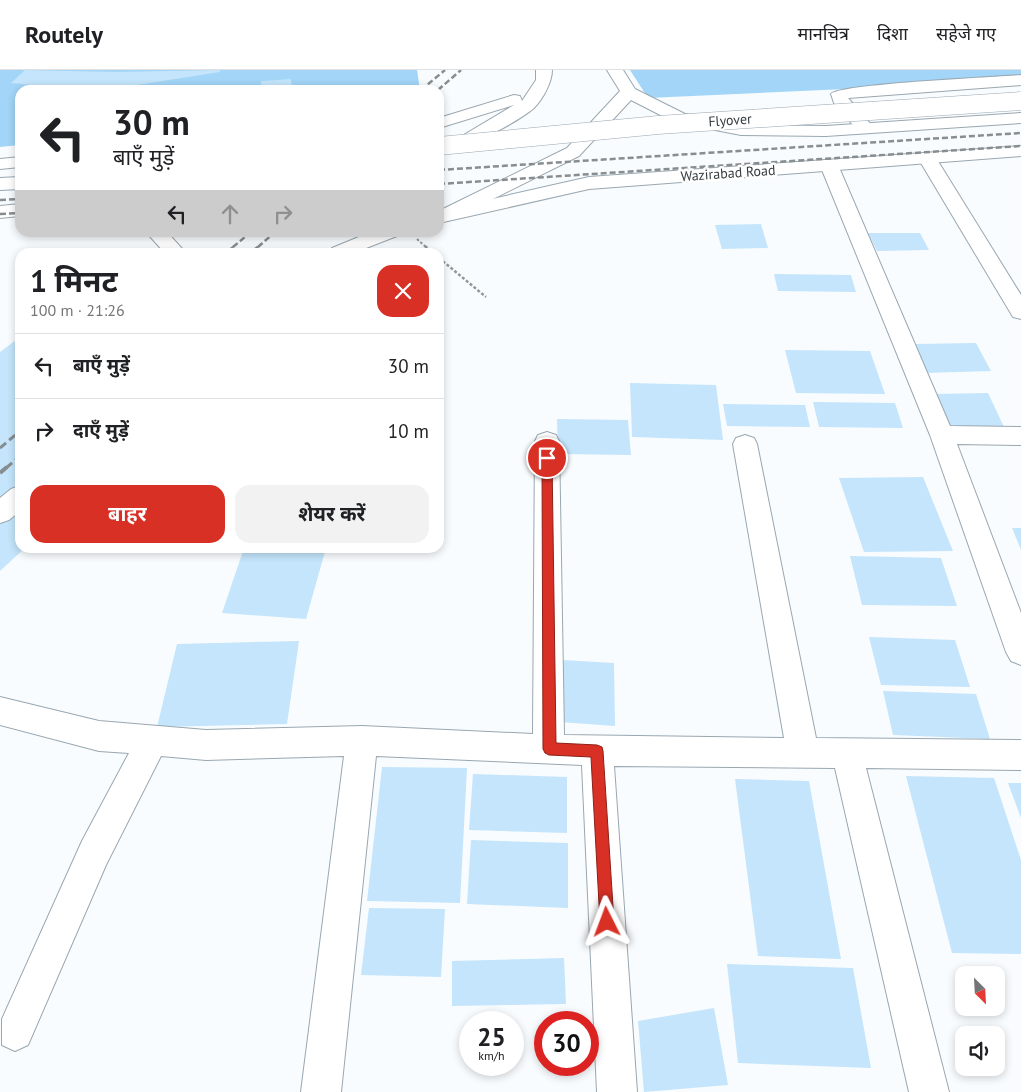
<!DOCTYPE html>
<html lang="hi">
<meta charset="utf-8">
<style>
:root{--surface:#fff;--page:#f2f2f2;--text:#202124;--muted:#757577;--line:#e0e0e0;--accent:#d93025}
body{margin:0;font-family:"PT Sans","Noto Sans Devanagari",sans-serif;background:var(--page);color:var(--text);height:100vh;display:flex;flex-direction:column;font-size:19px;white-space:nowrap}
*{box-sizing:border-box;margin:0}
p{font-size:16px;color:var(--muted)}
.icon{flex:none;width:28px;height:28px;fill:none;stroke:currentColor;stroke-width:2;stroke-linecap:round;stroke-linejoin:round}
.map{position:relative;flex:1;overflow:hidden}
.panel{position:absolute;left:15px;top:178px;width:429px;height:305px;display:flex;flex-direction:column;background:var(--surface);border-radius:15px;box-shadow:0 2px 8px #0003}
.panel>*{flex:none}
.guide{position:absolute;left:15px;top:15px;width:429px;height:152px;border-radius:15px;box-shadow:0 2px 8px #0003;background:#fff;color:var(--text);overflow:hidden}
.needle{width:32px;rotate:156deg}
.controls{position:absolute;left:955px;top:896px;display:grid;gap:10px}
.controls a{display:grid;place-items:center;width:50px;height:50px;border-radius:10px;background:var(--surface);box-shadow:0 2px 8px #0003;font-size:25px}
.speed{position:absolute;left:459px;top:941px;display:flex;gap:10px;font-size:25px;font-weight:700;text-align:center}
.speed>*{display:grid;place-content:center;width:65px;height:65px;border-radius:50%;background:var(--surface);box-shadow:0 2px 8px #0003;line-height:1}
.speed small{font-size:12px;font-weight:400}
.speed .limit{border:8px solid #d22;background:#fff;color:#111}
.pin{position:absolute;display:grid;place-items:center;width:42px;height:42px;color:#fff;margin:-21px;border:2px solid #fff;border-radius:50%;box-shadow:0 1px 5px #0007}
.me{position:absolute;width:55px;margin:-28px;rotate:357deg;stroke-linejoin:round;filter:drop-shadow(0 0 4px #0008)}
.turn{display:flex;align-items:center;gap:18px;height:105px;padding:0 15px;font-size:22px}
.turn .icon{width:65px;height:65px;stroke-width:2.5}
.turn b{display:block;font-size:35px;line-height:42px}
.lanes{display:flex;align-items:center;height:48px;padding:0 15px;background:#0003;justify-content:center;gap:25px;direction:ltr}
.lanes .off{opacity:.35}
.round{display:grid;place-items:center;flex:none;width:52px;height:52px;border-radius:15px;background:var(--page)}
.summary{display:flex;align-items:center;justify-content:space-between;height:85px;padding:0 15px}
h1{font-size:30px;font-weight:700;line-height:38px}
.button{display:flex;gap:10px;margin-top:auto;padding:10px 15px}
.button a{flex:1;height:58px;border-radius:15px;background:var(--accent);color:#fff;font-size:20px;font-weight:700;line-height:58px;text-align:center}
.button a+a{background:var(--page);color:var(--text)}
ul{padding:0;list-style:none}
li{display:flex;align-items:center;gap:15px;height:65px;padding:0 15px;border-top:1px solid var(--line)}
li div{flex:1}
li b{display:block;font-size:19px}
li em{font-style:normal}
header{display:flex;align-items:center;gap:30px;box-sizing:border-box;height:70px;padding:0 25px;background:var(--surface);border-bottom:1px solid var(--line)}
header strong{font-size:24px}
nav{display:flex;gap:28px;margin-inline-start:auto;font-size:18px}
.map>svg:first-child{display:block}
.green{fill:#a2d5f7}
.building{fill:#c4e5fb}
.lines{fill:none;stroke-linecap:round;stroke-linejoin:round}
.street-casing{stroke:#99a7b1;stroke-width:2}
.secondary-casing{stroke:#99a7b1;stroke-width:2}
.highway-casing{stroke:#99a7b1;stroke-width:2}
.path-far1{stroke:#93979a;stroke-width:2;stroke-dasharray:2.5 2;stroke-linecap:butt}
.path{stroke:#93979a;stroke-width:2.5;stroke-dasharray:3 2;stroke-linecap:butt}
.street{fill:#fff;fill-rule:evenodd}
.secondary{fill:#fff;fill-rule:evenodd}
.highway{fill:#fff;fill-rule:evenodd}
.rail-far2{stroke:#888d90;stroke-width:2.5;stroke-dasharray:6 3;stroke-linecap:butt}
.rail-far1{stroke:#888d90;stroke-width:3;stroke-dasharray:8 4;stroke-linecap:butt}
.rail{stroke:#888d90;stroke-width:4;stroke-dasharray:10 5;stroke-linecap:butt}
.highway-bridge-casing{stroke:#99a7b1;stroke-width:19;stroke-linecap:butt}
.highway-bridge{stroke:#fff;stroke-width:18}
.route{fill:#d93025;stroke:#8d1f18}
.labels{text-anchor:middle;dominant-baseline:central;stroke-width:5;stroke-linejoin:round;paint-order:stroke}
.far-street-label{font-size:14px;fill:#353b3f;stroke:#fff}
</style>
<header>
<strong>Routely</strong>
<nav><a>मानचित्र</a><a>दिशा</a><a>सहेजे गए</a></nav>
</header>
<div class="map">
<svg width="1021" height="1022" viewBox="0 0 1021 1022">
<rect width="100%" height="100%" fill="#f9fcfe"/>
<!-- green -->
<path class="green" d="M0,0h417l3,20h-400v55l-20,2z
M630,0h391v11l-373,17z"/>
<!-- building -->
<path class="building" d="M25,0l91,2 104,-2v2l-83,13 -1,5h-42v-3h-41l-42,-4z
M291,9l1,11h-31v-9z
M761,154l7,24 -46,1 -7,-24z
M868,163h52l9,17 -52,1z
M774,204l77,1 5,17 -78,-1z
M20,267v211h5l-25,23v-219z
M976,273l15,28 -65,2 -14,-29z
M785,280l85,1 15,43 -89,-1z
M630,313l86,2 7,55 -91,-3z
M988,323l16,34 -59,1 -14,-34z
M813,332l82,1 8,25 -84,-1z
M723,334l82,1 5,22 -83,-1z
M557,349l71,1 3,35 -73,-1z
M923,407l30,74 -89,1 -25,-74z
M1012,458h9v22z
M244,478h82l-20,71 -84,-6z
M850,486l91,2 16,48 -95,-1z
M869,567l86,3 15,47 -89,-2z
M299,571l-12,83 -130,3 20,-83z
M562,590l52,3 1,63 -55,-4z
M883,621l93,3 14,45 -97,-4z
M382,697l85,1 -7,135 -93,-2z
M473,704l94,3v56l-98,-3z
M906,706l88,2 27,82v94l-69,-1z
M735,709l74,2 32,178 -83,-3z
M1008,713h13v35z
M471,770l97,3v65l-101,-4z
M369,838l76,1 -4,68 -80,-2z
M564,888l2,46 -114,2v-45z
M727,894l126,4 18,100 -133,-5z
M714,938l14,77 -84,7 -6,-71z"/>
<g class="lines">
<defs>
<path id="street" d="M1021,5v10l-173,13 26,30 -3,4h-12l-25,-29 -3,-9c7,-10 166,-17 190,-19z
M927,83l6,1 3,4 85,137v24l-8,-2 -3,-5 -92,-154 3,-4z
M829,90l6,1 3,4 112,261 71,1v18l-64,-1 64,169v52l-10,-4 -5,-9 -76,-217 -110,-270 3,-4z
M547,362l9,3 3,6 5,294 220,3 -51,-294 3,-6 9,-3 9,3 3,6 59,294 205,2v30l-155,-2 83,324h-40l-74,-324 -221,-2 23,326h-40l-15,-327 -206,-9 -35,336h-40l43,-336 -138,4 -45,-4 -55,109 -78,180 -13,6 -13,-6v-26l80,-178 47,-88 -30,-2 -99,-26v-28l99,24 107,9 156,-4 171,8 2,-293 3,-6z"/>
<path id="secondary" d="M536,0h16c0,12 -9,29 -18,38 -15,13 -76,47 -95,43v-8l23,-7 52,-31 -75,23v-10l75,-23 6,1 2,5 14,-21z
M607,0h16l12,19 50,25 56,11 85,1 195,-13v10l-195,13 -85,-1 -67,-13 -43,-22 -52,56 -122,61h-14l-3,-4 3,-4 124,-61 53,-57z
M20,87v10l-20,2v-10z
M20,134v12l-20,2v-12z"/>
<path id="highway" d="M1021,76v10l-432,33 -150,34v-12l150,-34z
M20,107v12l-20,1v-12z
M146,162h21l18,20h-21z
M371,162h28l-2,4 -41,16h-27l3,-4z
M20,416v25l-11,9 -9,3v-25l11,-9z"/>
</defs>
<!-- street casing -->
<use href="#street" class="street-casing"/>
<!-- secondary casing -->
<use href="#secondary" class="secondary-casing"/>
<!-- highway casing -->
<use href="#highway" class="highway-casing"/>
<!-- path-far1 -->
<path class="path-far1" d="M417,169l9,8"/>
<!-- path -->
<path class="path" d="M425,176l7,6
M439,188l47,39"/>
<!-- street -->
<use href="#street" class="street"/>
<!-- secondary -->
<use href="#secondary" class="secondary"/>
<!-- highway -->
<use href="#highway" class="highway"/>
<!-- rail-far2 -->
<path class="rail-far2" d="M421,20l24,-20
M438,20l23,-20
M439,100l582,-37
M439,114l582,-38
M0,130l20,-1
M0,144l20,-1
M233,177l18,-15
M258,177l17,-15"/>
<!-- rail-far1 -->
<path class="rail-far1" d="M227,182l8,-6
M252,182l7,-6
M0,378l20,-17
M6,398l14,-12"/>
<!-- rail -->
<path class="rail" d="M0,403l7,-6"/>
<defs>
<path id="highway-bridge" d="M439,76l219,-21 363,-24"/>
</defs>
<!-- highway-bridge casing -->
<use href="#highway-bridge" class="highway-bridge-casing"/>
<!-- highway-bridge -->
<use href="#highway-bridge" class="highway-bridge"/>
</g>
<!-- route -->
<path class="route" d="M547,384l5,4 4,285 41,2 5,2 1,4 11,171 -2,5 -5,2 -5,-2 -2,-5 -9,-165 -42,-2 -4,-2 -2,-4 -1,-291z"/>
<g class="labels">
<!-- far-street labels -->
<g class="far-street-label">
<text transform="translate(730 50) rotate(-4)">Flyover</text>
<text transform="translate(728 103) rotate(-4)">Wazirabad Road</text>
</g>
</g>
</svg>
<div class="controls">
<a><svg class="needle" viewBox="-14 -14 28 28"><path d="M0-13l5 13h-10z" fill="#e53935"/><path d="M0 13l5-13h-10z" fill="#757577"/></svg></a>
<a><svg class="icon" aria-label="sound" viewBox="0 0 24 24"><path d="M4 9h4l5-4v14l-5-4H4zM17 9q2 3 0 6"/></svg></a>
</div>
<div class="speed"><div>25<small>km/h</small></div><div class="limit">30</div></div>
<div class="pin" style="left:547px;top:388px;background:#d93025"><svg class="icon" aria-label="arrive" viewBox="0 0 24 24"><path d="M6 21V4h12l-3 4 3 4H6"/></svg></div>
<svg class="me" style="left:607px;top:852px" viewBox="-20 -20 40 40"><path d="M0-17L14 15 0 8-14 15z" fill="#d93025" stroke="#fff" stroke-width="4"/></svg>
<div class="guide">
<div class="turn"><svg class="icon" aria-label="left" viewBox="0 0 24 24"><path d="M17 20v-9H6M10 6l-5 5 5 5"/></svg><div><b>30 m</b>बाएँ मुड़ें</div></div>
<div class="lanes"><svg class="icon" aria-label="left" viewBox="0 0 24 24"><path d="M17 20v-9H6M10 6l-5 5 5 5"/></svg><svg class="icon off" aria-label="ahead" viewBox="0 0 24 24"><path d="M12 20V5M6 11l6-6 6 6"/></svg><svg class="icon off" aria-label="right" viewBox="0 0 24 24"><path d="M7 20v-9h11M14 6l5 5-5 5"/></svg></div>
</div>
<section class="panel">
<div class="summary"><div><h1>1 मिनट</h1><p>100 m · 21:26</p></div><a class="round" style="background:#d93025;color:#fff"><svg class="icon" aria-label="close" viewBox="0 0 24 24"><path d="M6 6l12 12M18 6L6 18"/></svg></a></div>
<ul>
<li><svg class="icon" aria-label="left" viewBox="0 0 24 24"><path d="M17 20v-9H6M10 6l-5 5 5 5"/></svg><div><b>बाएँ मुड़ें</b></div><em>30 m</em></li>
<li><svg class="icon" aria-label="right" viewBox="0 0 24 24"><path d="M7 20v-9h11M14 6l5 5-5 5"/></svg><div><b>दाएँ मुड़ें</b></div><em>10 m</em></li>
</ul>
<div class="button"><a>बाहर</a><a>शेयर करें</a></div>
</section>
</div>
